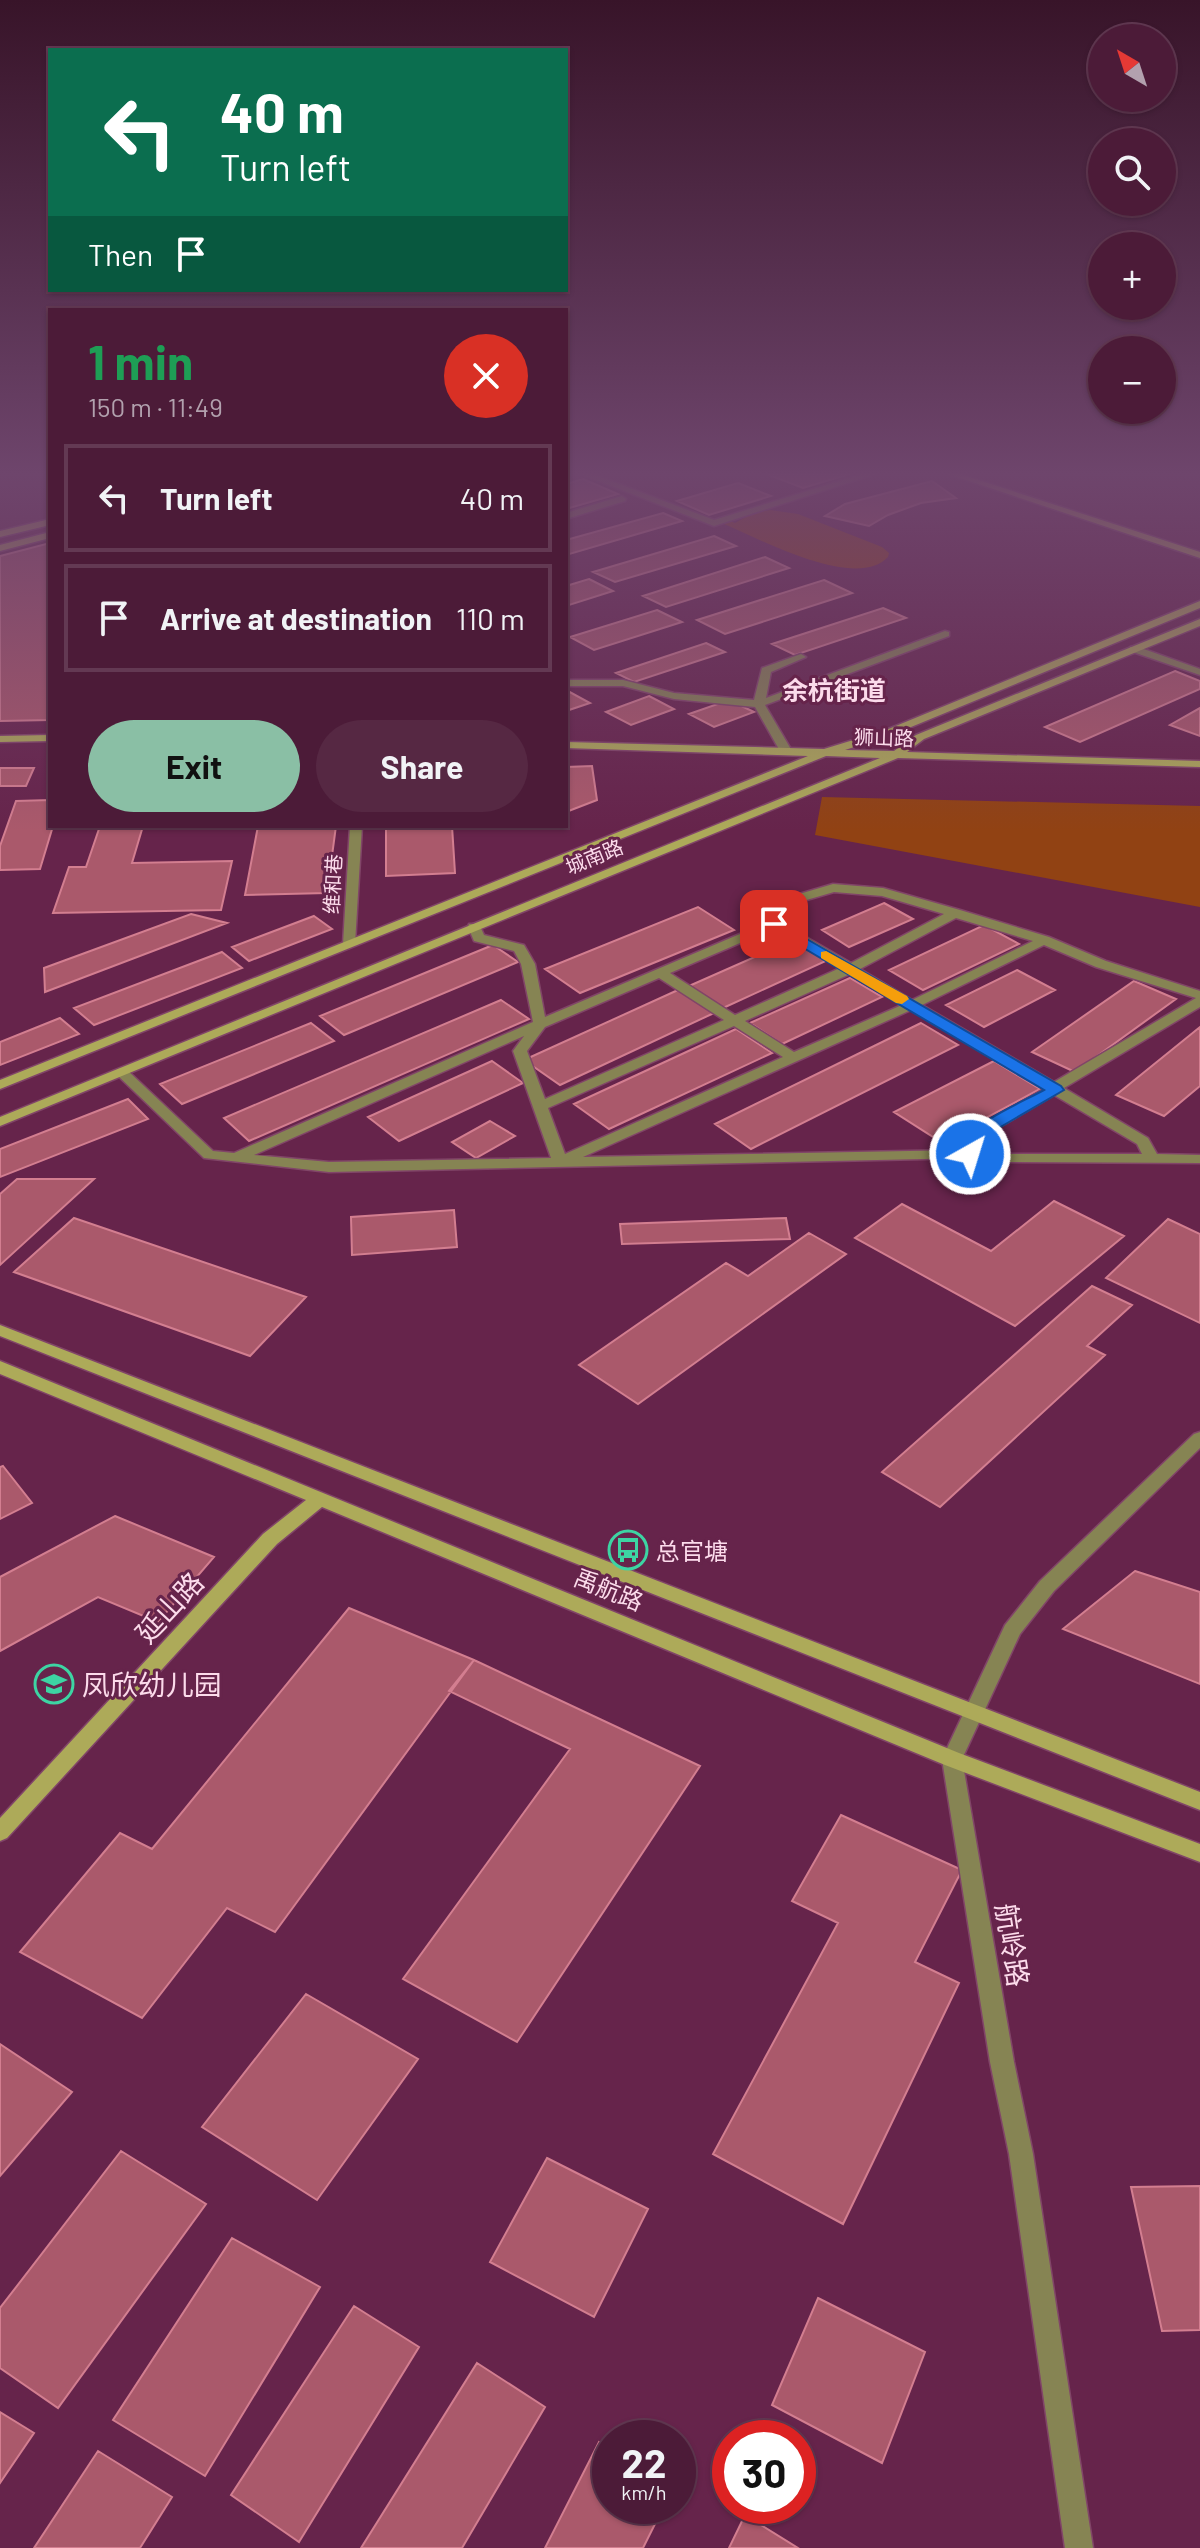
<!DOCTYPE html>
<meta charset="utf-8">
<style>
:root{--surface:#4c1b38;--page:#562843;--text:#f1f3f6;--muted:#b2a1ae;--line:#633953;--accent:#8abfa5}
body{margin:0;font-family:Barlow,"Noto Sans SC",sans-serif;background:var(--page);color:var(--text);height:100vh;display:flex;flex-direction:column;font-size:30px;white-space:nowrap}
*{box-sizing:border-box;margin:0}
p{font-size:26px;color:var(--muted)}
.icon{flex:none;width:44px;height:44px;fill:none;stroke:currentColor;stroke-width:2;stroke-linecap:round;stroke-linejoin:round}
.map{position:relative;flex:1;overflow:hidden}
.sheet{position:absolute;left:48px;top:308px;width:520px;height:520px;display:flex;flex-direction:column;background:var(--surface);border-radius:0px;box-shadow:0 2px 6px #0004,0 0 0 2px var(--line)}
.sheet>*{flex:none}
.top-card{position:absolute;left:48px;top:48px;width:520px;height:244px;border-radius:0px;box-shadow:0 2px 6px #0004,0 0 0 2px var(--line);background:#0b6e4f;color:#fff;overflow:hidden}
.needle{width:52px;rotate:321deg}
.tools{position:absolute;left:1088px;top:24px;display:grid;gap:16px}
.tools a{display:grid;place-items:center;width:88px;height:88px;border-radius:50%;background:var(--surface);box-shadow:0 2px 6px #0004,0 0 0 2px var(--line);font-size:40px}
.speed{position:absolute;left:592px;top:2420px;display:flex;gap:16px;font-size:40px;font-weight:700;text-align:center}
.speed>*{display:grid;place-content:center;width:104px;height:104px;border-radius:50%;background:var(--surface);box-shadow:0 2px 6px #0004,0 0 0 2px var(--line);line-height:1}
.speed small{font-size:20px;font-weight:400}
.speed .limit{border:12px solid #d22;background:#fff;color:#111}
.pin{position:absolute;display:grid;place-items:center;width:68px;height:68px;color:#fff;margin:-34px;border-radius:16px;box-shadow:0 4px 12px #0006}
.me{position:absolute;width:88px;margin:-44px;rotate:39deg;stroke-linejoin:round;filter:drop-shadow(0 0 6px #0008)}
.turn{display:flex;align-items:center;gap:28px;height:168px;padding:0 40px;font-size:36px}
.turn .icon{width:104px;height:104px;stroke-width:2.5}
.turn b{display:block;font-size:56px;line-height:68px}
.then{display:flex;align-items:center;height:76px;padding:0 40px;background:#0003;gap:16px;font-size:30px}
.round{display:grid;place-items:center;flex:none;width:84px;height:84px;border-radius:42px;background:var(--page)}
.summary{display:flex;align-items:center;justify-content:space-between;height:136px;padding:0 40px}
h1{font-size:48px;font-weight:700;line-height:60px;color:#1e9e55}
.cta{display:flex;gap:16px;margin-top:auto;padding:16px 40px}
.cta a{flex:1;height:92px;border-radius:48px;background:var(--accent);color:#111;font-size:32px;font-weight:700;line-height:92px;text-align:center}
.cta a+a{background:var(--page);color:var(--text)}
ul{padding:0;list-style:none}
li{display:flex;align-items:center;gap:24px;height:108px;margin:0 16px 12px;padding:0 24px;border:4px solid var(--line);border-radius:0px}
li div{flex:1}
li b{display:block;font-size:30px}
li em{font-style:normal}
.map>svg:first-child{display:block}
.green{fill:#914213}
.building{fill:#aa596b;stroke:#d37e90;stroke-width:2}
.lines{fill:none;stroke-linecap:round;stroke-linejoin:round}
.lane-casing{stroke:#814568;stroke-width:3}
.street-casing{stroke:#814568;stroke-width:3}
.secondary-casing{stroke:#814568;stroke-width:3}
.lane{fill:#868453;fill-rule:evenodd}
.street{fill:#868453;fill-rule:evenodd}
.secondary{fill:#adaa59;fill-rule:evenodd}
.route{fill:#1a73e8;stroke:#114b97;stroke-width:2}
.slow{fill:#f59e0b}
.labels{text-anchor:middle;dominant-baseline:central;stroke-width:6;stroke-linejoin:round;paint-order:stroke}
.far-street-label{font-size:20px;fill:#fcdbeb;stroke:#66244b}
.poi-label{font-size:24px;fill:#fcdbeb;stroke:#66244b;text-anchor:start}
.street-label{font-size:24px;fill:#fcdbeb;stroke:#66244b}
.far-district-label{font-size:26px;font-weight:bold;fill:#fcdbeb;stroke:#66244b}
.near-street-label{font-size:28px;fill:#fcdbeb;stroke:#66244b}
.near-poi-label{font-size:28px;fill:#fcdbeb;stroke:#66244b;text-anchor:start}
</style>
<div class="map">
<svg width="1200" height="2548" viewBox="0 0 1200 2548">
<rect width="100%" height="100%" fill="#66244b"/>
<!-- green -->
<path class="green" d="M770,510l28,4 84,33 7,6 -1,4c-33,35 -131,-20 -169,-35l8,-2 8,3 18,-10z
M822,797l378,9v101l-385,-72z"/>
<!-- building -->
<path class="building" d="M774,474h76l-47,14 -34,-13z
M583,479l35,15 -52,15v-25z
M932,481l24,17 -35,5 -33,12 -19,11 -44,-10 20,-12z
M738,483l33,13 -62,19 -32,-14z
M663,513l19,8 -116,34v-15z
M714,536l22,10 -121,36 -22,-10z
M50,543v177l-50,1v-165z
M765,557l24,11 -123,39 -23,-11z
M589,579l24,12 -47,15v-20z
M824,580l28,13 -127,41 -28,-14z
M883,608l23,10 -111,37 -23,-11z
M657,610l25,12 -88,28 -24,-13z
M706,643l19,9 -91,30 -18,-9z
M1175,671l25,10v8l-120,53 -35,-15z
M566,690l24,13 -24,8z
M649,696l25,13 -43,16 -25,-13z
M729,700l25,12 -40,15 -25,-13z
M1200,708v28l-30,-11z
M592,766l5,34 -31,12v-45z
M0,768h34l-8,18h-26z
M50,800v26h3l-13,43 -40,1v-24l16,-45z
M100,826h43l-11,37 100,-2 -11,49 -168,3 16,-46h17z
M258,826h78l-9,67 -82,2z
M386,826h66l3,47 -69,3z
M884,903l29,16 -64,28 -27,-17z
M698,907l36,23 -154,63 -35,-24z
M191,914l36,9 -182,69 -1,-24z
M314,916l18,13 -83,32 -17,-14z
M984,925l35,19 -96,46 -34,-20z
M793,940l35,20 -105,48 -34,-22z
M493,945l25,17 -174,73 -24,-19z
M222,952l20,16 -148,57 -20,-17z
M1017,970l38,20 -71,37 -38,-22z
M850,978l32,19 -100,47 -32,-21z
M1134,981l42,18 -101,73 -43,-20z
M678,990l36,23 -154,72 -36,-25z
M501,1000l28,19 -280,122 -25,-23z
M60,1018l19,16 -79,31v-23z
M311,1023l23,18 -152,63 -22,-20z
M921,1023l37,22 -207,104 -36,-25z
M1200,1027v59l-36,30 -48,-21z
M736,1029l36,24 -163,76 -35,-25z
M492,1061l31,22 -124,58 -31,-24z
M994,1061l46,28 -99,53 -47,-30z
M128,1099l20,20 -148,58v-28z
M490,1121l25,15 -39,22 -24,-16z
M17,1179h77l-94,86v-71z
M1054,1201l70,35 -109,90 -160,-88 47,-34 89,47z
M454,1210l3,37 -105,8 -1,-38z
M74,1218l232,79 -56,59 -236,-84z
M786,1218l4,21 -168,5 -2,-20z
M1168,1219l32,15v89l-94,-45z
M809,1233l37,21 -208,150 -59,-39 147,-102 22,13z
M1092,1286l40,19 -45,41 18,9 -165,152 -58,-35z
M3,1466l29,37 -32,16v-52z
M115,1516l99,41 -56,65 -60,-25 -98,54v-74z
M1135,1571l65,21v92l-137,-55z
M349,1608l125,52 -199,272 -48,-24 -85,110 -122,-66 100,-119 32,16z
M474,1660l226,106 -183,276 -114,-63 167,-230 -121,-58z
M841,1815l121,55 -47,92 44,21 -116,241 -130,-70 125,-231 -46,-22z
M306,1994l112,65 -101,141 -115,-73z
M0,2044l72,48 -72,84z
M121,2151l85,53 -148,204 -58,-40v-60z
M547,2158l101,51 -54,108 -104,-55z
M1200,2186v144l-38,1 -31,-144z
M232,2238l88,49 -115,189 -92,-56z
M818,2298l107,54 -43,111 -110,-58z
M354,2306l65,41 -120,195 -68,-47z
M477,2363l68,44 -83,141h-101z
M0,2412l34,21 -34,50z
M599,2442l11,6v58h54l-21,42h-98z
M98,2451l74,46 -32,51h-106z
M745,2515l53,33h-69z"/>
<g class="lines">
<defs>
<path id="lane" d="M581,474h12l121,46 148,-46h13l-161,52z
M622,496l4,3 -1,2 -59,18v-6z
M945,631l4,1v4l-184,69 27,46 -6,3 -6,-3 -25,-44 -81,-8 -51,-13h-57v-6h57l51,13 80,7 8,-32 39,-14 5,3 -35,15 -5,26z
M1130,647h8l62,22v6l-70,-24z"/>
<path id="street" d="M350,826h12l-7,118 -6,4 -6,-4z
M833,884l50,4 77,22 89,27 57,24 94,30v16l-136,81 84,50 9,16 43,1v8l-197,-1 -33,-4 -641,14 -125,-14 -89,-85 7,-4 5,1 86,81 21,2 299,-131 -12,-58 -7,-13 -40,-10 -6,-14 1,-3h10l5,11 40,10 11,19 10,53 223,-95 1,-19zM834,892l48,4 62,18 -93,49 -71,-41 -1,-14zM956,918l77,23 -121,59 -52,-31zM773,929l67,39 -105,47 -65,-42zM1044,945l52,22 100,31 -142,84 -132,-77zM850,974l52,31 -108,47 -49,-31zM659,978l65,42 -179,79 -18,-48 18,-24zM911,1010l133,79 -63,37 -17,14 -2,10 -379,7zM734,1026l49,31 -218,97 -17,-46zM524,1036l-11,15 38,107 -222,4 -75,-7zM1054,1095l83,49 5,10h-139l-26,-4v-6l14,-12z
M1200,1432v16l-146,143 -34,43 -58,125 52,303 19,92 60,394h-28l-56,-394 -19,-92 -48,-303 63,-134 35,-44 154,-147z"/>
<path id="secondary" d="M948,474h12l240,78v6z
M50,519v6l-50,12v-6z
M50,532v6l-50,13v-6z
M1200,601v7l-306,126 -49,16 49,1 22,-16 284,-116v7l-276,113 -17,13 293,9v6l-302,-9 -898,368v-9l880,-359 -54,-2 -826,333v-9l808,-324 -242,-8v-6l258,7 62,-19z
M50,735v6l-50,1v-6z
M0,1325l1200,467v18l-1200,-474z
M0,1361l959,392 241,91v18l-255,-97 -623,-258 -45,37 -270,294 -7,3v-23l263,-284 43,-34 -306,-126z"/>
</defs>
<!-- lane casing -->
<use href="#lane" class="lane-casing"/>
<!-- street casing -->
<use href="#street" class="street-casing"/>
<!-- secondary casing -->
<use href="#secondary" class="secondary-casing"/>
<!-- lane -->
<use href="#lane" class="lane"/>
<!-- street -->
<use href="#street" class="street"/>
<!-- secondary -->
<use href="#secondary" class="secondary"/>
</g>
<!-- sky -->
<linearGradient id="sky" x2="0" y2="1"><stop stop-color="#381429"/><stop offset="0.57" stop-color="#6e456c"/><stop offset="1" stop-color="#6e456c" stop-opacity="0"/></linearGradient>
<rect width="1200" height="831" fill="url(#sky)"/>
<!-- route -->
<path class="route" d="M774,920l287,166 3,4 -72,42 -14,13 -2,12h-12l-3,-14c20,-24 55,-38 83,-53l-276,-163v-6z"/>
<!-- slow -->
<path class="slow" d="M826,951l81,45 2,3 -7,5 -6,-1 -75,-45v-6z"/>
<!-- icons -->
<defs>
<symbol id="bus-ring" viewBox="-11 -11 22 22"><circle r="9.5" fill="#66244b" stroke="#3dd4a3" stroke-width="1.5"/><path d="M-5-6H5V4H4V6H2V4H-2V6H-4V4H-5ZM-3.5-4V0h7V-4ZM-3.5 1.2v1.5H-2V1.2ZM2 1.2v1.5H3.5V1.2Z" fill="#3dd4a3"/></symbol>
<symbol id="school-ring" viewBox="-11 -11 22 22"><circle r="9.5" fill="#66244b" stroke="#3dd4a3" stroke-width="1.5"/><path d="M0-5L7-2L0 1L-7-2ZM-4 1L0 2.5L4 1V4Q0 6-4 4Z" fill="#3dd4a3"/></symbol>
</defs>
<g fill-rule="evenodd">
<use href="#bus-ring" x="606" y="1528" width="44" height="44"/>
<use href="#school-ring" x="32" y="1662" width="44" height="44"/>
</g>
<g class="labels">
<!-- far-street labels -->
<g class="far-street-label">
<text transform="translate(884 737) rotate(2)">狮山路</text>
<text transform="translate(594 856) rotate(-22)">城南路</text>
<text transform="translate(332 884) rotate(-87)">维和巷</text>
</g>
<!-- poi labels -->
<g class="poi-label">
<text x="656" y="1550">总官塘</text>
</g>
<!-- street labels -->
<g class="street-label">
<text transform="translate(609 1589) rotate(22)">禹航路</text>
</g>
<!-- far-district labels -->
<g class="far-district-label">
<text x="834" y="689">余杭街道</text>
</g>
<!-- near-street labels -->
<g class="near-street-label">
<text transform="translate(169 1607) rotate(-47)">延山路</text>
<text transform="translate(1013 1945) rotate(81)">航岭路</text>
</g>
<!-- near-poi labels -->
<g class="near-poi-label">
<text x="82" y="1684">凤欣幼儿园</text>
</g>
</g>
</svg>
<div class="tools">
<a><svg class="needle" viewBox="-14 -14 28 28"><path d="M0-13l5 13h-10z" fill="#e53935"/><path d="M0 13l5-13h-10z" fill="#b2a1ae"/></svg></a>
<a><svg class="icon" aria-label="search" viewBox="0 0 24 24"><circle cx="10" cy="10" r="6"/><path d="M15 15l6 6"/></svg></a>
<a>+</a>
<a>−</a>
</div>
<div class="speed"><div>22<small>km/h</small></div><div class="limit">30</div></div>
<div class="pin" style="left:774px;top:924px;background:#d93025"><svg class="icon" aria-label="arrive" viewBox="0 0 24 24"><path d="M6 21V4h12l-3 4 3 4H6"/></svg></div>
<svg class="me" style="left:970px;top:1154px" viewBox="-20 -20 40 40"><circle r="17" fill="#1a73e8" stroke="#fff" stroke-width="3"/><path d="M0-11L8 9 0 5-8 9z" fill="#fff"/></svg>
<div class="top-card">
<div class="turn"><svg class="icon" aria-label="left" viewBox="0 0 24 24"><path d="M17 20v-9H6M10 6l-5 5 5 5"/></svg><div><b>40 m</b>Turn left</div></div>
<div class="then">Then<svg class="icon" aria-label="arrive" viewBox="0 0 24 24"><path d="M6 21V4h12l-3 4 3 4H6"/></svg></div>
</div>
<section class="sheet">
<div class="summary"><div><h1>1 min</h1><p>150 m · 11:49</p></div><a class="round" style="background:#d93025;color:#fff"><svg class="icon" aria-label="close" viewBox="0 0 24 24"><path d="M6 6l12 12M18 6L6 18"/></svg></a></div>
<ul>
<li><svg class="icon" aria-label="left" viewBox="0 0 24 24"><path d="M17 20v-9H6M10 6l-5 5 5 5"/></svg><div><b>Turn left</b></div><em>40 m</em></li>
<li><svg class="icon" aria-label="arrive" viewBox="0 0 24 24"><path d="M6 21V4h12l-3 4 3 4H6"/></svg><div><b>Arrive at destination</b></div><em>110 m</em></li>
</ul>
<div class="cta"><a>Exit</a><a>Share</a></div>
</section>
</div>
